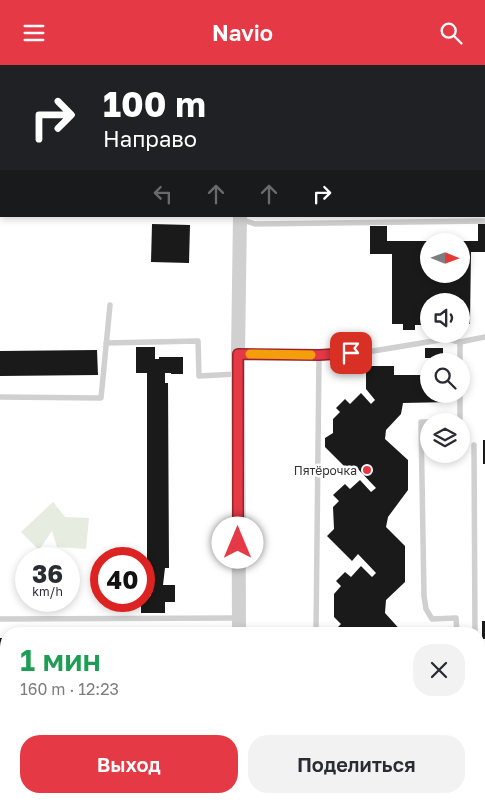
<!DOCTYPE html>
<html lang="ru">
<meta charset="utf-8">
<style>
:root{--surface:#fff;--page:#f2f2f3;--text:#2b2b33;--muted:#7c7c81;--accent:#e63946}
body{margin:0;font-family:"Golos Text",sans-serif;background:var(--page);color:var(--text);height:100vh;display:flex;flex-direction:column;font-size:19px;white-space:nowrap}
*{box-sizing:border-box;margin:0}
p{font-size:16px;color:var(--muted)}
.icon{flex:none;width:28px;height:28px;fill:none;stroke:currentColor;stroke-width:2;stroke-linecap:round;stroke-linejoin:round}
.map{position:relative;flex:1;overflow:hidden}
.side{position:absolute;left:0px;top:562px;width:485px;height:176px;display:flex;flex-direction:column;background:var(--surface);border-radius:20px 20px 0 0;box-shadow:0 2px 8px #0003}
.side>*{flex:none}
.hud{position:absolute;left:0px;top:0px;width:485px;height:152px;box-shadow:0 2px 8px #0003;background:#202124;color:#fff;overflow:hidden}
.needle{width:32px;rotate:91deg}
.controls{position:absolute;left:420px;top:168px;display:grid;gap:10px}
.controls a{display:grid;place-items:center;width:50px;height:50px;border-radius:50%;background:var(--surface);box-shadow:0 2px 8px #0003;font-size:25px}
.speed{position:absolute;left:15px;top:482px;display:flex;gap:10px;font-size:25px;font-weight:700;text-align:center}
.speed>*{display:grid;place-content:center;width:65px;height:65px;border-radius:50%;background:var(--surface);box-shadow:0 2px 8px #0003;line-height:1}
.speed small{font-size:12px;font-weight:400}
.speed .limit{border:8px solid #d22;background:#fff;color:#111}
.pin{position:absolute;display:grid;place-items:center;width:42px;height:42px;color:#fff;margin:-21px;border-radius:10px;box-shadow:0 2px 8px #0006}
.me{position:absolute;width:55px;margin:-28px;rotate:0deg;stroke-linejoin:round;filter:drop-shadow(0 0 4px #0008)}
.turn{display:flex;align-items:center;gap:18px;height:105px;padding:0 20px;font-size:22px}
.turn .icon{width:65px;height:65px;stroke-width:2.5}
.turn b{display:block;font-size:35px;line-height:42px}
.lanes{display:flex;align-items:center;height:48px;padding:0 20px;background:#0003;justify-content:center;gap:25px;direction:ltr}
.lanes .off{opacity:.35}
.round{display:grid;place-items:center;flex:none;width:52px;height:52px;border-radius:20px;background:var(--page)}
.head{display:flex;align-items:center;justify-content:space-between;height:85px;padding:0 20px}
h1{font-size:30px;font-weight:600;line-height:38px;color:#1e9e55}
.button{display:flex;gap:10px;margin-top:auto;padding:10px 20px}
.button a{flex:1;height:58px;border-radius:20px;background:var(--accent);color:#fff;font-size:20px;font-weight:600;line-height:58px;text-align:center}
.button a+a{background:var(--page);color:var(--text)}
header{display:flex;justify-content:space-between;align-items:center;height:65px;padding:0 20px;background:var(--accent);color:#fff;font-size:22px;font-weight:600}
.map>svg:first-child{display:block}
.green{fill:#e6ecdf}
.building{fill:#1a1a1a}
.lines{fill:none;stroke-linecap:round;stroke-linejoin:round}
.service{stroke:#d0d0d0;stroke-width:5.5}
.tertiary{stroke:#d0d0d0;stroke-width:14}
.route-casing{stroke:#96252e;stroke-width:12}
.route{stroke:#e63946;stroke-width:9}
.slow{stroke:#f59e0b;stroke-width:9}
.poi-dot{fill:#e63946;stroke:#fff;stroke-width:2}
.labels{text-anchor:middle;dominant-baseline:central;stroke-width:5;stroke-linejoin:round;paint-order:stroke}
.poi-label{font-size:12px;fill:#333;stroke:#fff;text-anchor:end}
</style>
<header><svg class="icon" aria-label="menu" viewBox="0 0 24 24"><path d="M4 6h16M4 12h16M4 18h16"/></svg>Navio<svg class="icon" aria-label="search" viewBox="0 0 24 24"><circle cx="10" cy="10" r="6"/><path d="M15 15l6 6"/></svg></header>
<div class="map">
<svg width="485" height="738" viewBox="0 0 485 738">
<rect width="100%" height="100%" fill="#fff"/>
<!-- green -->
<path class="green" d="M53,437l12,15 24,1 -3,31 -29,-2 -5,-16 -13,19 -18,-18z"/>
<!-- building -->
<path class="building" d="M152,159l38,1 -1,38 -38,-1z
M478,159h7v28h-14l-1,72h-9v-23h-32v24h-14v5h-12v-6h-11v-70h-22v-28h17v15h42v33h32v-33h17z
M136,282h19v12h4v-2h24v17h-12v-1h-6v10h3l1,185h-4l-2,17h12v17h-10v11h-24v-12h3v-5h7v-4h-4v-219h-11z
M425,283h18v10h-18z
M97,285l1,25 -98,1v-25z
M366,301h28v9h35v19h22v8l-48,1 -2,11 -15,16 -1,9 23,21v30l-20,27 -2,10 19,19v36l-19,18 -1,13 19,21h-61l-6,-6 4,-4 -7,-7v-23l7,-8 -5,-5 9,-9 6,5 10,-11 11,11 4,-4 -18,-19 -6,7 -25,-25 7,-7 -1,-22 6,-6 -6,-6 12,-11 5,5 10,-9 11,12 5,-4 -19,-20 -6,5 -26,-26v-9l8,-5v-14l7,-7 -4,-4 9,-9 5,5 11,-11 10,11 4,-4 -9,-11z
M483,375h2v24h-2z
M482,556h3v18h-3z
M158,566h38v3h-38z
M0,573h6v22h-6z"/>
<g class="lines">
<!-- service -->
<path class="service" d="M240,154l15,5 230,-3
M460,277v19
M106,278l92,-2 1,35 38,-2
M239,289l80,1 48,-3 79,-13 14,3 25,-5
M460,329v27
M0,332l101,1 9,-93
M429,357h-8l3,174 2,13 6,10 24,-1 1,16
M474,380l1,189
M0,554l238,-1
M316,569l3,-279
M479,588l6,3
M479,718h6
M361,732v6
M49,738v-3
M238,738v-6"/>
<!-- tertiary -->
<path class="tertiary" d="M240,0v1
M239,569l-1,-280 2,-138
M479,646h6
M0,670h6"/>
</g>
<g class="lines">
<defs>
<path id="route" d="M238,478v-189l81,1 32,-2"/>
</defs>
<!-- route casing -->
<use href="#route" class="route-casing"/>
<!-- route -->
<use href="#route" class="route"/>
<!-- slow -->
<path class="slow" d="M250,289l61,1"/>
</g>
<!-- markers -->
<circle class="poi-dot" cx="367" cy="405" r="5"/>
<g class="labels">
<!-- poi labels -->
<g class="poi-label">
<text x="357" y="405">Пятёрочка</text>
</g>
</g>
</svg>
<div class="controls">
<a><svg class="needle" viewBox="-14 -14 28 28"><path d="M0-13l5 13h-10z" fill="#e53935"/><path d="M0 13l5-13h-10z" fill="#7c7c81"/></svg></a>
<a><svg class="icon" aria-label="sound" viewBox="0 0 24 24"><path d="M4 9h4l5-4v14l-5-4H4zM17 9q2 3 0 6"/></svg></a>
<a><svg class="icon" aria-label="search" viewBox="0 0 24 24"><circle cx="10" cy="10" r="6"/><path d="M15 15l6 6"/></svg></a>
<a><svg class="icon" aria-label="layers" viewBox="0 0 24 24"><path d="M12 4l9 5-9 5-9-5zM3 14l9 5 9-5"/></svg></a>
</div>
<div class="speed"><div>36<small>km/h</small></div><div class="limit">40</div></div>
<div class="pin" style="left:351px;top:288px;background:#d93025"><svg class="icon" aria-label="arrive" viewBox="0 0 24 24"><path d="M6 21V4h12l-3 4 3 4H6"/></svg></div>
<svg class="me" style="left:238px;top:478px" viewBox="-20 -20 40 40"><circle r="19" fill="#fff"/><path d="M0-13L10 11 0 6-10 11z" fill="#e63946"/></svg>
<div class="hud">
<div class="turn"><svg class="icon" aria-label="right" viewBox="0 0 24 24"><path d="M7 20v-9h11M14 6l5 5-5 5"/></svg><div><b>100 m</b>Направо</div></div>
<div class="lanes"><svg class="icon off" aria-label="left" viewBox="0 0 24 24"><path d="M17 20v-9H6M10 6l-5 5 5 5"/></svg><svg class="icon off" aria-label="ahead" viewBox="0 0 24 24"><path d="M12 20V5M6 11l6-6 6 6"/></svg><svg class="icon off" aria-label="ahead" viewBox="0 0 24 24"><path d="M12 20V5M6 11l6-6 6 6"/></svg><svg class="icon" aria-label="right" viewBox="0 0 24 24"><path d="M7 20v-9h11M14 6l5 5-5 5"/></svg></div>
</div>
<section class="side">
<div class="head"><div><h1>1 мин</h1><p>160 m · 12:23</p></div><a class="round"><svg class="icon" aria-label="close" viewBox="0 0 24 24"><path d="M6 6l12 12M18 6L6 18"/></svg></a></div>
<div class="button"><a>Выход</a><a>Поделиться</a></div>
</section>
</div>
